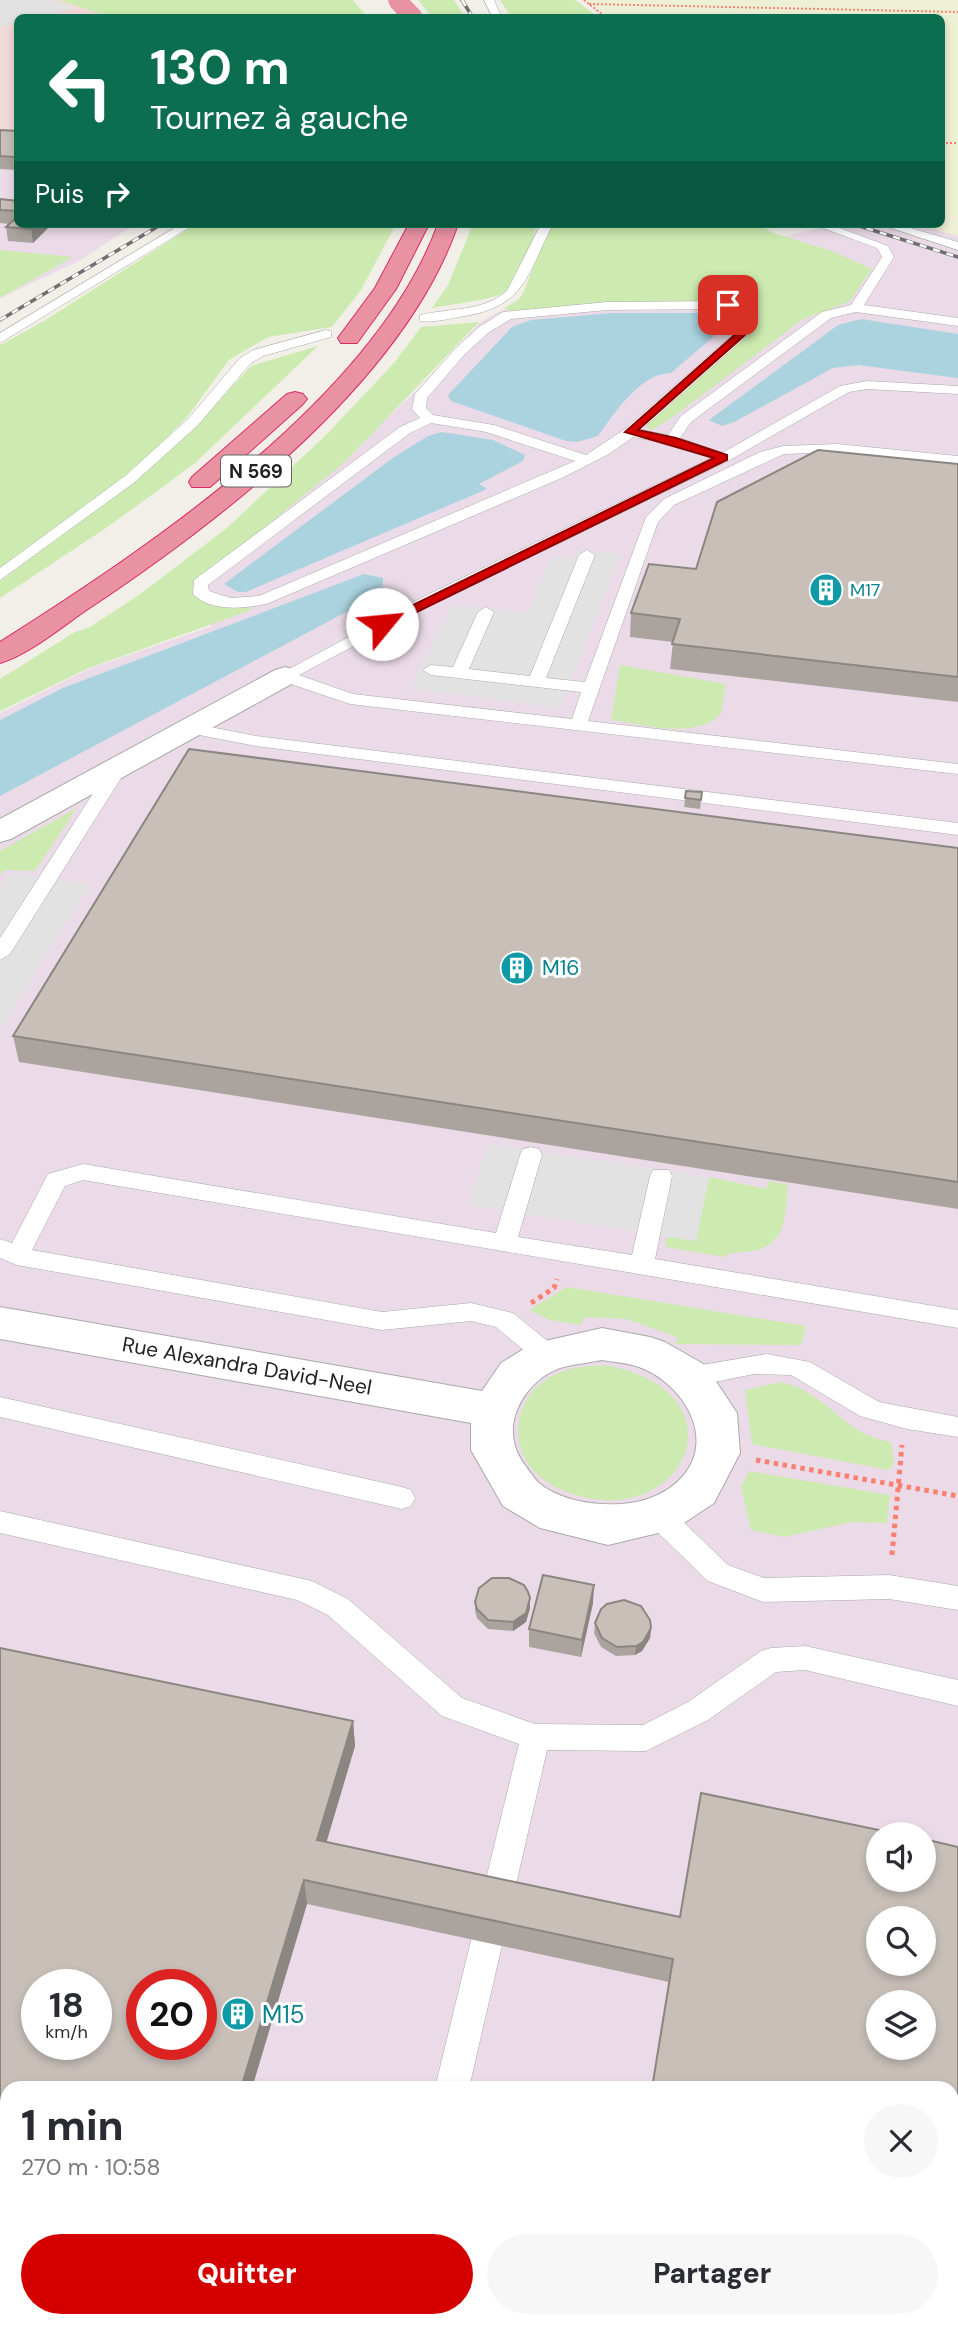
<!DOCTYPE html>
<html lang="fr">
<meta charset="utf-8">
<style>
:root{--surface:#fff;--page:#f7f7f7;--text:#2b2b33;--muted:#7c7c81;--accent:#d40000}
body{margin:0;font-family:"DM Sans",sans-serif;background:var(--page);color:var(--text);height:100vh;display:flex;flex-direction:column;font-size:26px;white-space:nowrap}
*{box-sizing:border-box;margin:0}
p{font-size:23px;color:var(--muted)}
.icon{flex:none;width:38px;height:38px;fill:none;stroke:currentColor;stroke-width:2;stroke-linecap:round;stroke-linejoin:round}
.map{position:relative;flex:1;overflow:hidden}
.details{position:absolute;left:0px;top:2081px;width:959px;height:247px;display:flex;flex-direction:column;background:var(--surface);border-radius:21px 21px 0 0;box-shadow:0 4px 10px #0003}
.details>*{flex:none}
.banner{position:absolute;left:14px;top:14px;width:931px;height:214px;border-radius:10px;box-shadow:0 4px 10px #0003;background:#0b6e4f;color:#fff;overflow:hidden}
.buttons{position:absolute;left:866px;top:1822px;display:grid;gap:14px}
.buttons a{display:grid;place-items:center;width:70px;height:70px;border-radius:50%;background:var(--surface);box-shadow:0 4px 10px #0003;font-size:35px}
.speed{position:absolute;left:21px;top:1969px;display:flex;gap:14px;font-size:35px;font-weight:700;text-align:center}
.speed>*{display:grid;place-content:center;width:91px;height:91px;border-radius:50%;background:var(--surface);box-shadow:0 4px 10px #0003;line-height:1}
.speed small{font-size:18px;font-weight:400}
.speed .limit{border:10px solid #d22;background:#fff;color:#111}
.pin{position:absolute;display:grid;place-items:center;width:60px;height:60px;color:#fff;margin:-30px;border-radius:14px;box-shadow:0 4px 10px #0006}
.me{position:absolute;width:77px;margin:-38px;rotate:62deg;stroke-linejoin:round;filter:drop-shadow(0 0 5px #0008)}
.turn{display:flex;align-items:center;gap:24px;height:147px;padding:0 21px;font-size:32px}
.turn .icon{width:91px;height:91px;stroke-width:2.5}
.turn b{display:block;font-size:49px;line-height:60px}
.then{display:flex;align-items:center;height:66px;padding:0 21px;background:#0003;gap:14px;font-size:26px}
.round{display:grid;place-items:center;flex:none;width:74px;height:74px;border-radius:37px;background:var(--page)}
.head{display:flex;align-items:center;justify-content:space-between;height:119px;padding:0 21px}
h1{font-size:42px;font-weight:800;line-height:52px}
.action{display:flex;gap:14px;margin-top:auto;padding:14px 21px}
.action a{flex:1;height:80px;border-radius:42px;background:var(--accent);color:#fff;font-size:28px;font-weight:800;line-height:80px;text-align:center}
.action a+a{background:var(--page);color:var(--text)}
.map>svg:first-child{display:block}
.commercial{fill:#f2dad9}
.industrial{fill:#ebdbe8;fill-rule:evenodd}
.farmland{fill:#eef0d5}
.grass{fill:#cdebb0}
.parking{fill:#e2e2e2}
.water{fill:#aad3df}
.lines{fill:none;stroke-linecap:round;stroke-linejoin:round}
.lane-casing{stroke:#a9a9a9;stroke-width:1}
.street-casing{stroke:#a9a9a9;stroke-width:2}
.highway-casing{stroke:#dc2a67;stroke-width:2}
.path-far1{stroke:#fa8072;stroke-width:2;stroke-dasharray:2 2;stroke-linecap:butt}
.path{stroke:#fa8072;stroke-width:5;stroke-dasharray:4.5 4.5;stroke-linecap:butt}
.lane{fill:#fff;fill-rule:evenodd}
.street{fill:#fff;fill-rule:evenodd}
.highway{fill:#e892a2;fill-rule:evenodd}
.rail-casing{stroke:#707070;stroke-width:3.5}
.rail{stroke:#fff;stroke-width:2.5;stroke-dasharray:7;stroke-linecap:butt}
.highway-bridge-casing{stroke:#dc2a67;stroke-width:18;stroke-linecap:butt}
.highway-bridge{stroke:#e892a2;stroke-width:18}
.wall{fill:#aba49e;fill-rule:evenodd}
.shaded-wall{fill:#8b8681}
.building{fill:#c7bfb8;stroke:#8b8681;stroke-width:2;fill-rule:evenodd}
.route{fill:#d40000;stroke:#8a0000;stroke-width:2}
.labels{text-anchor:middle;dominant-baseline:central;stroke-width:6;stroke-linejoin:round;paint-order:stroke}
.far-culture-label{font-size:18px;fill:#0d838f;stroke:#fff;text-anchor:start}
.shield{fill:#fff;stroke:#646464;stroke-width:2}
.shield-label{font-size:19px;font-weight:bold;fill:#222}
.culture-label{font-size:21px;fill:#0d838f;stroke:#fff;text-anchor:start}
.street-label{font-size:21px;fill:#222;stroke:#fff}
.near-culture-label{font-size:24px;fill:#0d838f;stroke:#fff;text-anchor:start}
</style>
<div class="map">
<svg width="958" height="2327" viewBox="0 0 958 2327">
<rect width="100%" height="100%" fill="#f2efe9"/>
<!-- commercial -->
<path class="commercial" d="M0,0h65l51,17 -98,1 -1,118h-17z"/>
<!-- industrial -->
<path class="industrial" d="M0,140h17l1,84h117l-54,36 -81,38z
M837,224h92l29,8v2095h-958v-1614l89,-44 123,-43 -53,-29 183,-136 78,-74 59,-64 17,-10 51,-21zM878,1834h46v46h-46zM878,1918h46v46h-46zM37,1984h59v60h-59zM142,1984h59v60h-59zM878,2002h46v46h-46zM7,2088h945v232h-945z"/>
<!-- farmland -->
<path class="farmland" d="M587,0h371v236l-42,-12h26v-206l-333,-1z"/>
<!-- grass -->
<path class="grass" d="M58,0h295l14,17h-255z
M418,0h36l11,17h-33z
M500,0h75l23,17h-87z
M196,224h200l-35,66 -29,37 -64,10 -39,23 -41,56 -45,46 -143,107v-224l44,-24z
M473,224h64c-5,17 -20,60 -34,69 -10,7 -57,12 -71,15l16,-23z
M551,224h207l15,9 59,18 40,18 -23,33 -46,17 -130,98 -23,14 -4,-7 114,-107 -22,-12h-127l-101,6 -6,-3 14,-8 5,-7z
M0,250l73,7 -73,41z
M479,322l-133,139 -150,122 4,15 9,7 45,4 -165,59 -89,43v-32l75,-47 15,-5 49,-32 89,-68 97,-91 69,-73 27,-36z
M318,346l-124,118 -85,62 -109,72v-17l117,-86 78,-68 56,-61z
M620,665l106,19 -5,29c-24,28 -78,11 -110,7z
M77,808l-42,63 -31,-1 -4,6v-25z
M709,1177l57,12 3,-8 19,4c-4,34 0,63 -43,67 -8,1 -15,-1 -21,5l-58,-10 -1,-8 6,-2 25,4z
M567,1287l239,39 -5,19 -127,-1 5,-6 -52,-19 -43,-2 -3,8 -31,-5 -21,-10z
M605,1365c139,25 84,158 -22,132 -20,-5 -42,-15 -54,-32 -22,-32 -9,-73 25,-90 16,-8 34,-9 51,-10z
M781,1382c49,11 58,51 110,60l3,22 -5,6 -137,-26 -7,-54z
M749,1471l141,24 -3,28 -35,-1 -68,15 -33,-7 -10,-43z"/>
<!-- parking -->
<path class="parking" d="M0,0h52l25,8 -38,9 -21,1 -1,5 -17,4z
M577,550l44,4 -61,154 -149,-19 42,-84 74,8 25,-57 20,3z
M10,873l80,11 -90,146v-143z
M488,1144l221,33 -13,64 -228,-36z"/>
<!-- water -->
<path class="water" d="M612,313h102l20,6 -63,54c-30,0 -57,40 -73,63l-21,6 -11,-1 -115,-40 -3,-6 64,-68 19,-7z
M861,319l97,15v44l-100,-13 -25,3 -99,54 -12,4 -13,-6 129,-95z
M442,432l51,8 32,15 -2,6 -44,23 8,5 -241,103h-8l-14,-8 170,-127 34,-21z
M364,574l19,4 -1,15 -382,203v-76l63,-32z"/>
<g class="lines">
<defs>
<path id="lane" d="M484,0h10l8,18h-9z
M181,224h14l-195,119v-10z
M541,224h12c-27,53 -28,84 -94,93 -12,2 -27,6 -39,4v-6c30,-7 62,-3 87,-24z
M812,224h17l59,22 6,11 -30,48 94,13v8l-102,-14 -25,6 -140,104 -11,16 42,15 118,-67 27,-5 91,5v8l-91,-5 -18,3 -121,69 -291,141 -138,73 54,19 219,25 9,-27 -150,-17 -8,-5 8,-5 22,2 25,-55 8,-5 8,5 -25,57 61,7 49,-121 8,-5 8,5 -49,123 39,4 61,-165 18,-18 96,-47 23,-6 54,-2 121,12v8l-121,-12 -53,2 -110,51 -16,17 -70,199 370,43v10l-608,-70 -71,-24 -3,-4 149,-80 286,-138 -42,-14 -36,-7 -24,17 -45,23 -295,126c-22,6 -59,9 -76,-9l1,-14 206,-153 20,-9 -8,-9 3,-15 41,-46 23,-21 24,-15 104,-10 121,-1 31,11 -3,16 -115,102 27,5 13,-19 141,-104 29,-7 31,-48 -5,-9zM726,309l21,8 -2,7 -120,105 -39,26 -92,-30 -61,-10 -7,-7 1,-10 38,-44 23,-21 23,-14 96,-9zM431,423l55,9 89,29 -316,135 -28,2 -22,-7 -1,-6 202,-152z
M879,224h18l61,18v8z
M326,330l5,1v6l-68,19 -13,8 -52,61 -63,57 -135,98v-12l125,-92 63,-57 52,-61 13,-8z
M190,723l66,13 702,87v12l-702,-89 -72,-14 -3,-4 3,-4z
M119,762l9,5 -118,187 -10,6v-22l110,-171z
M531,1147l8,2 3,6 -24,82 114,18 18,-79 3,-6h16l3,6 -17,83 303,51v18l-875,-148 -18,6 -33,64 350,62 89,-9 42,10 43,35 3,7 -3,7 -9,3 -9,-3 -42,-35 -25,-6 -89,9 -365,-65 -17,-7v-19l12,4 36,-69 35,-10 413,69 24,-78 3,-6z
M767,1354l43,8 69,40 79,15v20l-51,-8 -47,-13 -69,-41 -37,-1 -64,13 -9,-3 -4,-7 4,-7 9,-3z
M0,1397l402,90 9,3 4,8 -4,8 -9,3 -402,-92z
M659,1505l10,3 59,57 36,13 125,-3 69,11v24l-69,-11 -126,3 -55,-21 -59,-57 -3,-8 3,-8z
M0,1511l312,70 36,18 114,99 73,26 108,1 45,-23 73,-51 10,-3 34,-2 153,34v26l-153,-36 -29,2 -68,48 -62,31 -99,-1 -78,338h-34l84,-344 -77,-28 -114,-101 -31,-15 -297,-67z
M379,2320h36l-2,7h-36z"/>
<path id="street" d="M285,667l10,3 4,6 -4,6 -284,157 -11,3v-23l275,-149z
M0,1307l482,84 19,-28 31,-19 70,-16 48,9 15,5 40,23 32,48 3,40 -26,50 -39,26 -67,16 -68,-17 -37,-22 -32,-56v-27l-471,-84zM602,1360c12,2 26,3 37,7 42,15 78,69 44,109 -26,30 -70,32 -104,25 -15,-3 -38,-12 -46,-25 -6,-8 -14,-18 -17,-27 -12,-33 13,-70 44,-81 13,-4 28,-5 42,-8z"/>
<path id="highway" d="M409,224h20l-33,65 -39,54h-16l-3,-5 37,-50z
M438,224h20c-53,155 -235,295 -367,383 -26,17 -62,48 -91,56v-21c150,-95 376,-246 438,-418z
M295,392l8,2 4,5 -4,5 -93,83h-18l-3,-5 3,-5 95,-83z"/>
</defs>
<!-- lane casing -->
<use href="#lane" class="lane-casing"/>
<!-- street casing -->
<use href="#street" class="street-casing"/>
<!-- highway casing -->
<use href="#highway" class="highway-casing"/>
<!-- path-far1 -->
<path class="path-far1" d="M584,0l23,18
M589,4l369,8
M942,143h16"/>
<!-- path -->
<path class="path" d="M531,1303l23,-15 3,-9
M756,1460l202,36
M892,1555l10,-110"/>
<!-- lane -->
<use href="#lane" class="lane"/>
<!-- street -->
<use href="#street" class="street"/>
<!-- highway -->
<use href="#highway" class="highway"/>
<defs>
<path id="rail" d="M462,0l11,18
M396,18l11,-18
M853,224l105,33
M0,320l162,-96"/>
</defs>
<!-- rail casing -->
<use href="#rail" class="rail-casing"/>
<!-- rail -->
<use href="#rail" class="rail"/>
<defs>
<path id="highway-bridge" d="M397,0l17,18"/>
</defs>
<!-- highway-bridge casing -->
<use href="#highway-bridge" class="highway-bridge-casing"/>
<!-- highway-bridge -->
<use href="#highway-bridge" class="highway-bridge"/>
</g>
<!-- wall -->
<path class="wall" d="M0,130l18,1 -2,39 -16,-1z
M0,199l18,2v23h42l-2,2 -7,-1 -18,18 -25,-2 -2,-14 3,-3 -9,-1z
M958,464v238l-288,-33 3,-27 -43,-5 1,-24 65,-44z
M686,791l16,1 -2,17 -16,-2z
M958,848v361l-939,-147 -6,-26z
M530,1598v10l-4,14 -13,9 -25,-2 -11,-11 -2,-7v-9z
M593,1603l-12,54 -52,-10v-18z
M595,1623l56,5 -1,10 -8,13 -7,4 -19,1 -15,-9 -7,-14z
M0,1648l353,73 2,25 -29,96 354,75 21,-124 197,41h-20v46h46v-41l34,8v480h-345l1,-7h338v-232h-300l17,-106 -362,-78 -55,184h-245v232h174l-2,7h-179zM878,1918h46v46h-46zM37,1984h59v60h-59zM142,1984h59v60h-59zM878,2002h46v46h-46z"/>
<!-- shaded-wall -->
<path class="shaded-wall" d="M18,155v14l-2,1 -2,-13z
M36,224h15v1l-18,18 -2,-14z
M594,1585l-1,18 -12,54 1,-17z
M530,1598v10l-4,14 -13,9v-9z
M651,1628l-1,10 -8,13 -7,4 1,-9z
M353,1721l2,25 -35,118 -3,-24z
M304,1880l3,24 -55,184h-11z
M170,2320h11l-2,7h-11z"/>
<!-- building -->
<path class="building" d="M0,130l18,1v24l-4,2 -14,-1z
M0,199l18,2v10l-18,-1z
M18,216v8h18l-5,5 -25,-2z
M818,450l140,14v213l-286,-33 8,-25 -49,-6 18,-49 47,5 21,-67z
M189,749l769,99v334l-945,-146z
M686,791l16,1 -1,8 -16,-2z
M543,1575l51,10 -12,55 -53,-11z
M492,1578h17l15,7 4,7 2,6 -4,15 -13,9 -25,-2 -11,-11 -2,-7 4,-14z
M624,1600l17,6 9,14 1,8 -8,14 -7,4 -19,1 -15,-9 -7,-15 6,-14 6,-5z
M0,1648l353,73 -36,119 363,77 21,-124 197,41h-20v46h46v-41l34,8v480h-345l1,-7h338v-232h-300l21,-129 -369,-79 -63,208h-234v232h163l-2,7h-168zM878,1918h46v46h-46zM37,1984h59v60h-59zM142,1984h59v60h-59zM878,2002h46v46h-46z"/>
<!-- route -->
<path class="route" d="M728,303l29,10 -3,14 -116,103 38,8 51,17v5l-341,167h-8v-5l336,-164 -89,-26 122,-108 2,-7 -24,-10z"/>
<!-- icons -->
<defs>
<symbol id="building-disc" viewBox="-11 -11 22 22"><circle r="9.5" fill="#0f9aa8" stroke="#fff"/><path d="M-4-6H4V6H1V3H-1V6H-4ZM-2.5-4.3h1.7v1.8h-1.7ZM.8-4.3h1.7v1.8H.8ZM-2.5-1h1.7V.8h-1.7ZM.8-1h1.7V.8H.8Z" fill="#fff"/></symbol>
</defs>
<g fill-rule="evenodd">
<use href="#building-disc" x="807" y="571" width="38" height="38"/>
<use href="#building-disc" x="498" y="949" width="38" height="38"/>
<use href="#building-disc" x="219" y="1995" width="38" height="38"/>
</g>
<g class="labels">
<!-- far-culture labels -->
<g class="far-culture-label">
<text x="850" y="590">M17</text>
</g>
<!-- shield labels -->
<rect class="shield" x="221" y="455.5" width="70" height="31" rx="5"/>
<g class="shield-label">
<text x="256" y="471">N 569</text>
</g>
<!-- culture labels -->
<g class="culture-label">
<text x="542" y="968">M16</text>
</g>
<!-- street labels -->
<g class="street-label">
<text transform="translate(247 1366) rotate(10)">Rue Alexandra David-Neel</text>
</g>
<!-- near-culture labels -->
<g class="near-culture-label">
<text x="262" y="2014">M15</text>
</g>
</g>
</svg>
<div class="buttons">
<a><svg class="icon" aria-label="sound" viewBox="0 0 24 24"><path d="M4 9h4l5-4v14l-5-4H4zM17 9q2 3 0 6"/></svg></a>
<a><svg class="icon" aria-label="search" viewBox="0 0 24 24"><circle cx="10" cy="10" r="6"/><path d="M15 15l6 6"/></svg></a>
<a><svg class="icon" aria-label="layers" viewBox="0 0 24 24"><path d="M12 4l9 5-9 5-9-5zM3 14l9 5 9-5"/></svg></a>
</div>
<div class="speed"><div>18<small>km/h</small></div><div class="limit">20</div></div>
<div class="pin" style="left:728px;top:305px;background:#d93025"><svg class="icon" aria-label="arrive" viewBox="0 0 24 24"><path d="M6 21V4h12l-3 4 3 4H6"/></svg></div>
<svg class="me" style="left:382px;top:624px" viewBox="-20 -20 40 40"><circle r="19" fill="#fff"/><path d="M0-13L10 11 0 6-10 11z" fill="#d40000"/></svg>
<div class="banner">
<div class="turn"><svg class="icon" aria-label="left" viewBox="0 0 24 24"><path d="M17 20v-9H6M10 6l-5 5 5 5"/></svg><div><b>130 m</b>Tournez à gauche</div></div>
<div class="then">Puis<svg class="icon" aria-label="right" viewBox="0 0 24 24"><path d="M7 20v-9h11M14 6l5 5-5 5"/></svg></div>
</div>
<section class="details">
<div class="head"><div><h1>1 min</h1><p>270 m · 10:58</p></div><a class="round"><svg class="icon" aria-label="close" viewBox="0 0 24 24"><path d="M6 6l12 12M18 6L6 18"/></svg></a></div>
<div class="action"><a>Quitter</a><a>Partager</a></div>
</section>
</div>
